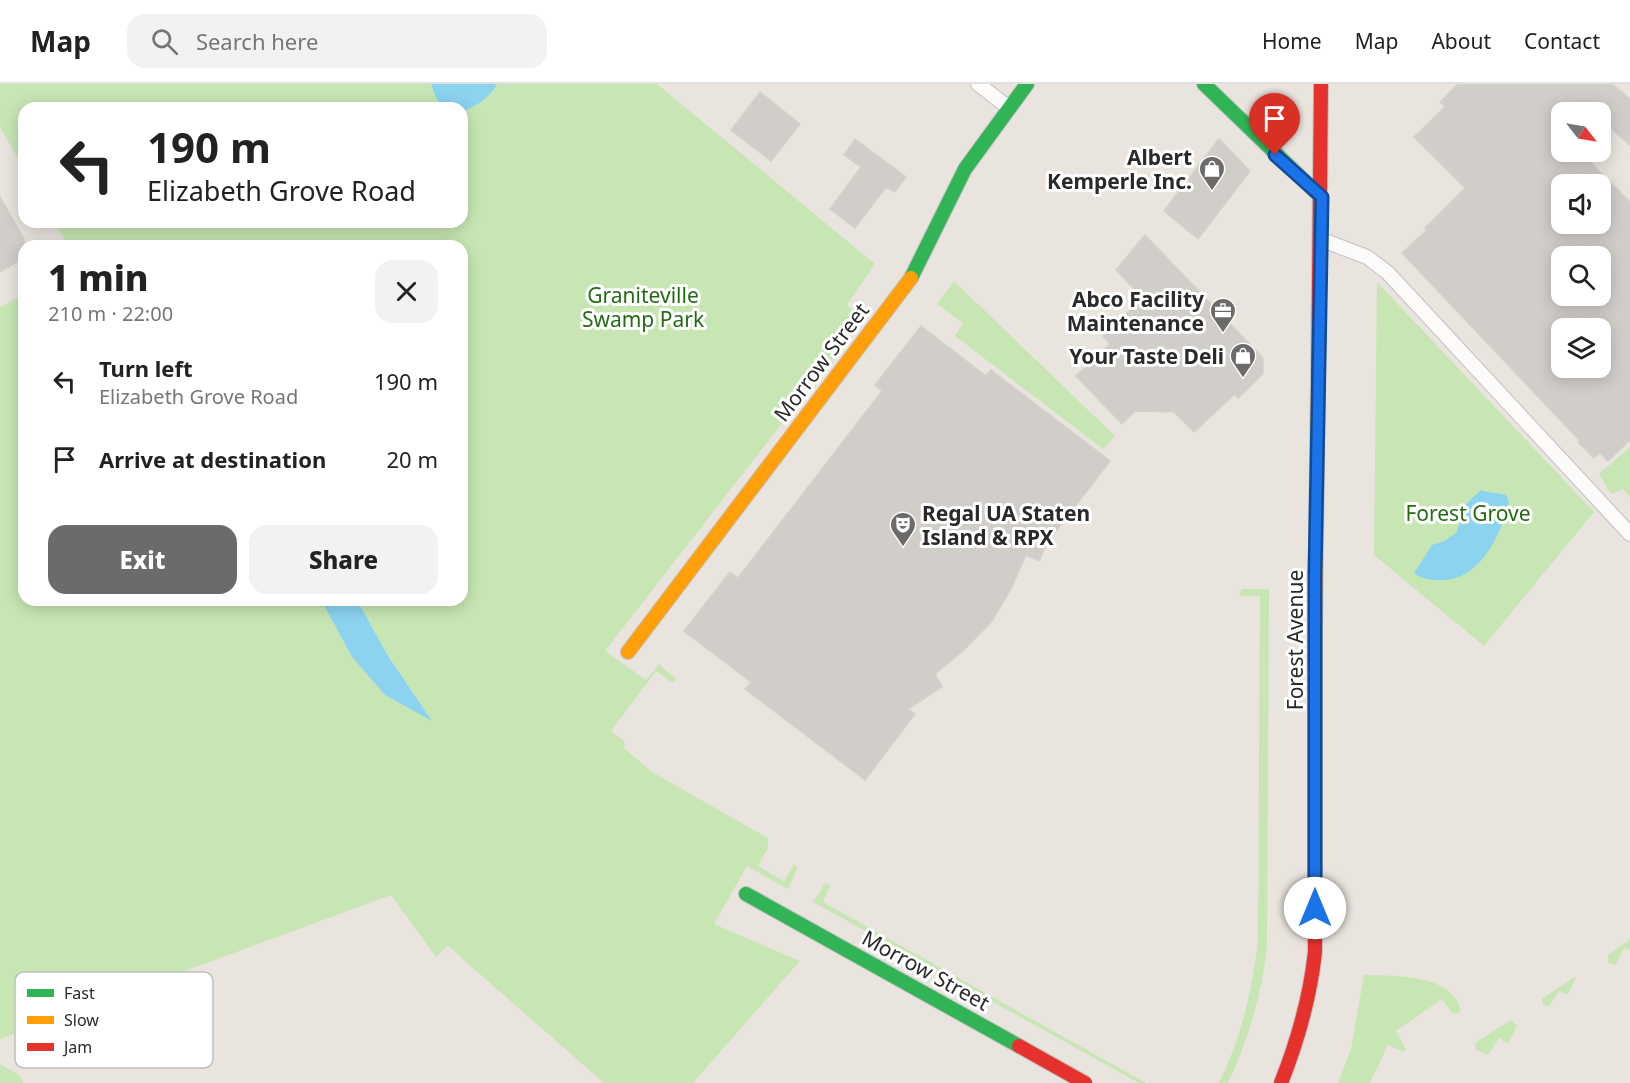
<!DOCTYPE html>
<meta charset="utf-8">
<style>
:root{--surface:#fff;--page:#f2f2f2;--text:#222;--muted:#767676;--line:#e0e0e0;--accent:#6d6b69}
body{margin:0;font-family:"Noto Sans",sans-serif;background:var(--page);color:var(--text);height:100vh;display:flex;flex-direction:column;font-size:22px;white-space:nowrap}
*{box-sizing:border-box;margin:0}
p{font-size:20px;color:var(--muted)}
.icon{flex:none;width:33px;height:33px;fill:none;stroke:currentColor;stroke-width:2;stroke-linecap:round;stroke-linejoin:round}
.map{position:relative;flex:1;overflow:hidden}
.panel{position:absolute;left:18px;top:156px;width:450px;height:366px;display:flex;flex-direction:column;background:var(--surface);border-radius:18px;box-shadow:0 3px 15px #0003}
.panel>*{flex:none}
.banner{position:absolute;left:18px;top:18px;width:450px;height:126px;border-radius:18px;box-shadow:0 3px 15px #0003;background:#fff;color:var(--text);overflow:hidden}
.needle{width:39px;rotate:121deg}
.fabs{position:absolute;left:1551px;top:18px;display:grid;gap:12px}
.fabs a{display:grid;place-items:center;width:60px;height:60px;border-radius:12px;background:var(--surface);box-shadow:0 3px 15px #0003;font-size:30px}
.pin{position:absolute;display:grid;place-items:center;width:51px;height:51px;color:#fff;margin:-62px -26px;border-radius:50% 50% 50% 0;rotate:-45deg;box-shadow:0 0 6px #0007}
.pin .icon{rotate:45deg}
.me{position:absolute;width:66px;margin:-33px;rotate:0deg;stroke-linejoin:round;filter:drop-shadow(0 0 4px #0008)}
.turn{display:flex;align-items:center;gap:21px;height:126px;padding:0 30px;font-size:27px}
.turn .icon{width:78px;height:78px;stroke-width:2.5}
.turn b{display:block;font-size:42px;line-height:51px}
.round{display:grid;place-items:center;flex:none;width:63px;height:63px;border-radius:18px;background:var(--page)}
.summary{display:flex;align-items:center;justify-content:space-between;height:102px;padding:0 30px}
h1{font-size:36px;font-weight:800;line-height:45px}
.primary-button{display:flex;gap:12px;margin-top:auto;padding:12px 30px}
.primary-button a{flex:1;height:69px;border-radius:18px;background:var(--accent);color:#fff;font-size:24px;font-weight:800;line-height:69px;text-align:center}
.primary-button a+a{background:var(--page);color:var(--text)}
ul{padding:0;list-style:none}
li{display:flex;align-items:center;gap:18px;height:78px;padding:0 30px}
li div{flex:1}
li b{display:block;font-size:22px}
li em{font-style:normal}
header{display:flex;align-items:center;gap:36px;box-sizing:border-box;height:84px;padding:0 30px;background:var(--surface);border-bottom:2px solid var(--line)}
header strong{font-size:28px}
nav{display:flex;gap:33px;margin-inline-start:auto;font-size:21px}
.search{width:420px;height:54px;background:var(--page);display:flex;align-items:center;gap:15px;box-sizing:border-box;padding:0 21px;border-radius:18px;color:var(--muted);font-size:22px}
.map>svg:first-child{display:block}
.green{fill:#c8e6b4}
.water{fill:#8cd3f0}
.building{fill:#d1ceca;stroke:#d4d0cb;stroke-width:1.5;fill-rule:evenodd}
.lines{fill:none;stroke-linecap:round;stroke-linejoin:round}
.lane-casing{stroke:#c2c0c0;stroke-width:16}
.fast-casing{stroke:#c2c0c0;stroke-width:16}
.slow-casing{stroke:#c2c0c0;stroke-width:16}
.jam-casing{stroke:#c2c0c0;stroke-width:16}
.lane{stroke:#fcfbfa;stroke-width:14}
.fast{stroke:#30b455;stroke-width:14}
.slow{stroke:#ff9f0a;stroke-width:14}
.jam{stroke:#e5322d;stroke-width:14}
.route-casing{stroke:#114b97;stroke-width:15}
.route{stroke:#1a73e8;stroke-width:10}
.labels{text-anchor:middle;dominant-baseline:central;stroke-width:6;stroke-linejoin:round;paint-order:stroke}
.poi-label{font-size:21px;font-weight:bold;fill:#2a2a2a;stroke:#fff;text-anchor:end}
.park-label{font-size:21px;fill:#246c14;stroke:#fff}
.street-label{font-size:21px;fill:#2a2a2a;stroke:#fff}
.key{fill:#fff;stroke:#bfbfbf;stroke-width:1.5}
.key-label{font-size:16px;fill:#2a2a2a}
</style>
<header>
<strong>Map</strong>
<div class="search"><svg class="icon" aria-label="search" viewBox="0 0 24 24"><circle cx="10" cy="10" r="6"/><path d="M15 15l6 6"/></svg>Search here</div>
<nav><a>Home</a><a>Map</a><a>About</a><a>Contact</a></nav>
</header>
<div class="map">
<svg width="1630" height="999" viewBox="0 0 1630 999">
<rect width="100%" height="100%" fill="#e9e4de"/>
<!-- green -->
<path class="green" d="M0,0h657l218,180 -28,41 16,14 -258,332 41,29 13,-16 17,15 -2,3h-3l-15,-11 -45,60 14,11 -1,6 28,24 116,66v10l-10,18 26,15 10,-16 4,2 -10,22 -41,-23 -33,58 86,37 -107,122h-89l-156,-137 -12,11 -45,-62 -391,144v-732l24,-13v306h297l31,57 33,38 46,25 -43,-64 -31,-56h105v-354h-394l-14,-24h408v-114h-438v61l-24,-42z
M954,197l161,155 -12,13 -148,-113 8,-13 -26,-19z
M1377,198l217,230 -110,134 -110,-91z
M1630,363v50l-7,-8 -12,5 -12,-20z
M1242,505h27l-2,356c-5,49 -18,93 -39,138h-9c22,-45 34,-94 39,-144l2,-343h-19l-2,-3z
M826,798l4,4 -7,16 323,181h-7l-326,-181z
M1630,855v11l-5,-3 -10,18 -7,-3v-7z
M1364,891c29,1 89,-2 97,36l-5,3 -4,-1 -10,-14 -46,32 10,19 -3,2 -15,-7 -18,38h-32l13,-34z
M1574,893l2,1 -9,17 -8,-4 -10,15 -6,-1 -1,-6 3,-2z
M1511,936l6,6 -9,17 -9,-5 -11,17 -12,-5 -1,-5 3,-4z
M0,980l19,11 4,8h-23z"/>
<!-- water -->
<path class="water" d="M431,0h66c-6,12 -22,24 -35,27v-3l-18,-1 -8,-9z
M1481,406c10,4 16,2 25,5l3,7c-9,35 -31,83 -74,78 -9,-1 -14,-2 -21,-7l18,-28 12,-4 12,-8 5,-12 2,-14z
M321,516h36l31,56 44,65 -47,-26 -33,-38z"/>
<!-- building -->
<path class="building" d="M1458,0h154l18,15v46l-30,-26v-7h-38v40h18l50,50v238l-22,21 -8,-8 -6,5 -16,-16 2,-1 -178,-188 25,-23 -2,-2 40,-40 -51,-51 31,-30 -5,-5zM1562,100h38v40h-38zM1562,172h38v40h-38zM1562,244h38v40h-38z
M760,8l40,32 -29,37 -40,-31z
M855,55l51,38 -11,15 -9,-5 -31,41 -25,-19 31,-42 -17,-12z
M1219,55l31,32 -52,68 -34,-28z
M0,113l24,42v19l-24,14z
M1145,151l118,123v16l-25,24 -3,-4 -41,38 -20,-20 -39,-1 -13,13 -46,-48 34,-32 -7,-8 40,-38 -27,-28z
M921,242l65,50 5,-6 119,91 -63,82 -8,18 -13,-6 -15,34 -19,32 -28,29 -29,24 7,13 -34,22 7,5 -50,66 -120,-91 6,-7 -67,-51 46,-59 8,6 144,-187 -7,-6z"/>
<g class="lines">
<defs>
<path id="lane" d="M978,0l31,24
M1320,155l47,18 21,16 242,261"/>
<path id="fast" d="M1204,0l117,113
M911,194l54,-109 62,-85
M746,810l273,152"/>
<path id="slow" d="M1315,541l3,-244
M628,568l283,-374"/>
<path id="jam" d="M1318,297l3,-297
M1019,962l66,37
M1281,999c17,-43 29,-85 34,-131v-327"/>
</defs>
<!-- lane casing -->
<use href="#lane" class="lane-casing"/>
<!-- fast casing -->
<use href="#fast" class="fast-casing"/>
<!-- slow casing -->
<use href="#slow" class="slow-casing"/>
<!-- jam casing -->
<use href="#jam" class="jam-casing"/>
<!-- lane -->
<use href="#lane" class="lane"/>
<!-- fast -->
<use href="#fast" class="fast"/>
<!-- slow -->
<use href="#slow" class="slow"/>
<!-- jam -->
<use href="#jam" class="jam"/>
</g>
<g class="lines">
<defs>
<path id="route" d="M1275,71l47,42 -7,378v333"/>
</defs>
<!-- route casing -->
<use href="#route" class="route-casing"/>
<!-- route -->
<use href="#route" class="route"/>
</g>
<!-- icons -->
<defs>
<symbol id="shop-pin" viewBox="-11 -11 22 30"><path d="M0 17L-7.5 6A9.5 9.5 0 1 1 7.5 6Z" fill="#6d6b69" stroke="#fff"/><path d="M-5-2.5h2.3a2.7 3.5 0 0 1 5.4 0H5L5.5 6h-11ZM-1.5-2.5h3a1.5 2.3 0 0 0-3 0Z" fill="#fff"/></symbol>
<symbol id="office-pin" viewBox="-11 -11 22 30"><path d="M0 17L-7.5 6A9.5 9.5 0 1 1 7.5 6Z" fill="#6d6b69" stroke="#fff"/><path d="M-6-3h4V-5.5h4V-3h4V5H-6ZM-1-4.5V-3h2v-1.5ZM-6 0V1H6V0Z" fill="#fff"/></symbol>
<symbol id="theatre-pin" viewBox="-11 -11 22 30"><path d="M0 17L-7.5 6A9.5 9.5 0 1 1 7.5 6Z" fill="#6d6b69" stroke="#fff"/><path d="M-5-5.5Q0-4 5-5.5V0Q5 5 0 6Q-5 5-5 0ZM-3.3-2.5H-1v1.5H-3.3ZM1-2.5H3.3v1.5H1ZM-2.8 1Q0 5.5 2.8 1Z" fill="#fff"/></symbol>
</defs>
<g fill-rule="evenodd">
<use href="#shop-pin" x="1197" y="70" width="30" height="40"/>
<use href="#office-pin" x="1208" y="212" width="30" height="40"/>
<use href="#shop-pin" x="1228" y="257" width="30" height="40"/>
<use href="#theatre-pin" x="888" y="426" width="30" height="40"/>
</g>
<g class="labels">
<!-- poi labels -->
<g class="poi-label">
<text x="1192" y="73">Albert<tspan x="1192" dy="24">Kemperle Inc.</tspan></text>
<text x="1204" y="215">Abco Facility<tspan x="1204" dy="24">Maintenance</tspan></text>
<text x="1224" y="272">Your Taste Deli</text>
<text x="922" y="429" text-anchor="start">Regal UA Staten<tspan x="922" dy="24">Island &amp; RPX</tspan></text>
</g>
<!-- park labels -->
<g class="park-label">
<text x="643" y="211">Graniteville<tspan x="643" dy="24">Swamp Park</tspan></text>
<text x="1468" y="429">Forest Grove</text>
</g>
<!-- street labels -->
<g class="street-label">
<text transform="translate(821 278) rotate(-53)">Morrow Street</text>
<text transform="translate(1295 556) rotate(-90)">Forest Avenue</text>
<text transform="translate(926 886) rotate(29)">Morrow Street</text>
</g>
</g>
<!-- legend -->
<rect x="15" y="888" width="198" height="96" rx="9" class="key"/>
<rect x="27" y="905" width="27" height="8" fill="#30b455"/>
<rect x="27" y="932" width="27" height="8" fill="#ff9f0a"/>
<rect x="27" y="959" width="27" height="8" fill="#e5322d"/>
<g class="key-label">
<text x="64" y="915">Fast</text>
<text x="64" y="942">Slow</text>
<text x="64" y="969">Jam</text>
</g>
</svg>
<div class="fabs">
<a><svg class="needle" viewBox="-14 -14 28 28"><path d="M0-13l5 13h-10z" fill="#e53935"/><path d="M0 13l5-13h-10z" fill="#767676"/></svg></a>
<a><svg class="icon" aria-label="sound" viewBox="0 0 24 24"><path d="M4 9h4l5-4v14l-5-4H4zM17 9q2 3 0 6"/></svg></a>
<a><svg class="icon" aria-label="search" viewBox="0 0 24 24"><circle cx="10" cy="10" r="6"/><path d="M15 15l6 6"/></svg></a>
<a><svg class="icon" aria-label="layers" viewBox="0 0 24 24"><path d="M12 4l9 5-9 5-9-5zM3 14l9 5 9-5"/></svg></a>
</div>
<div class="pin" style="left:1275px;top:71px;background:#d93025"><svg class="icon" aria-label="arrive" viewBox="0 0 24 24"><path d="M6 21V4h12l-3 4 3 4H6"/></svg></div>
<svg class="me" style="left:1315px;top:824px" viewBox="-20 -20 40 40"><circle r="19" fill="#fff"/><path d="M0-13L10 11 0 6-10 11z" fill="#1a73e8"/></svg>
<div class="banner">
<div class="turn"><svg class="icon" aria-label="left" viewBox="0 0 24 24"><path d="M17 20v-9H6M10 6l-5 5 5 5"/></svg><div><b>190 m</b>Elizabeth Grove Road</div></div>
</div>
<section class="panel">
<div class="summary"><div><h1>1 min</h1><p>210 m · 22:00</p></div><a class="round"><svg class="icon" aria-label="close" viewBox="0 0 24 24"><path d="M6 6l12 12M18 6L6 18"/></svg></a></div>
<ul>
<li><svg class="icon" aria-label="left" viewBox="0 0 24 24"><path d="M17 20v-9H6M10 6l-5 5 5 5"/></svg><div><b>Turn left</b><p>Elizabeth Grove Road</p></div><em>190 m</em></li>
<li><svg class="icon" aria-label="arrive" viewBox="0 0 24 24"><path d="M6 21V4h12l-3 4 3 4H6"/></svg><div><b>Arrive at destination</b></div><em>20 m</em></li>
</ul>
<div class="primary-button"><a>Exit</a><a>Share</a></div>
</section>
</div>
